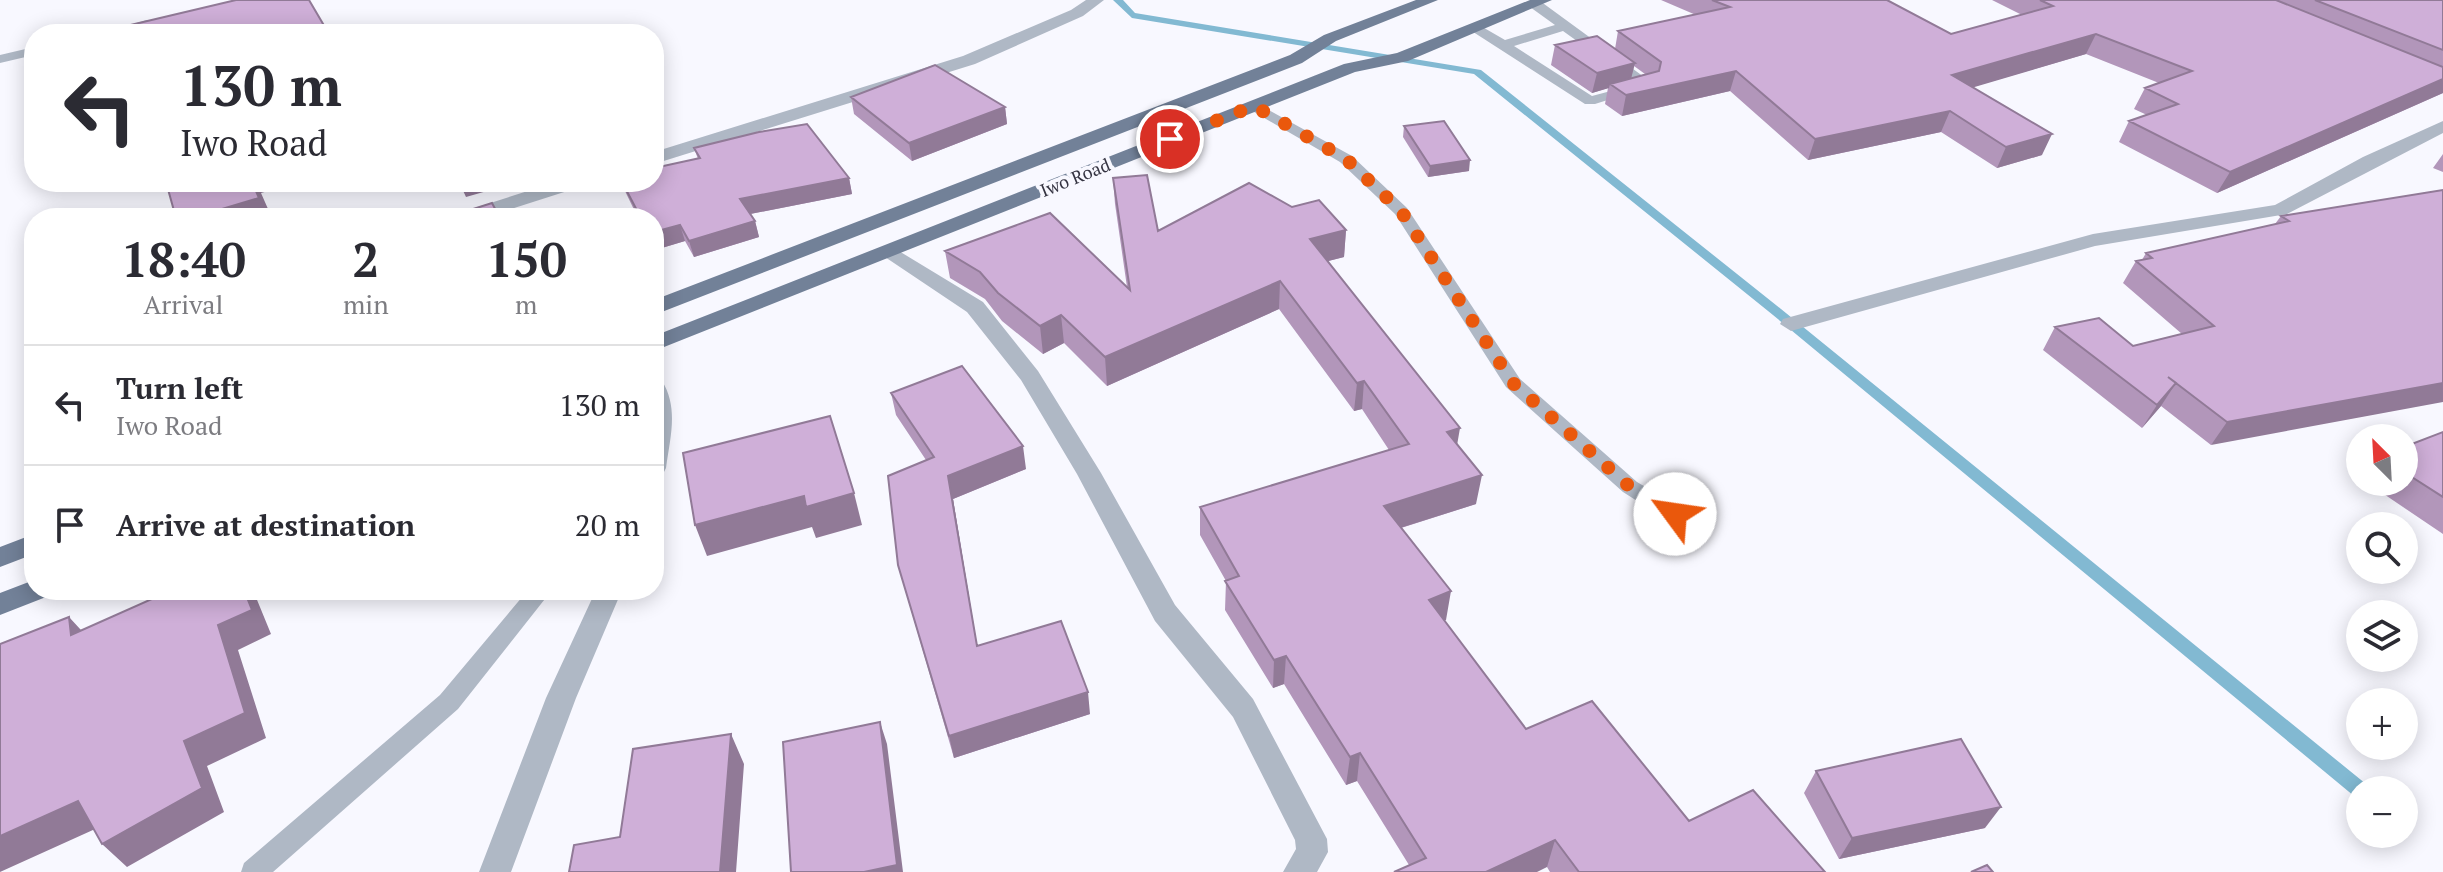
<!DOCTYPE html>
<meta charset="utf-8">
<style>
:root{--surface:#fff;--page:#f7f7f7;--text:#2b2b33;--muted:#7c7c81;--line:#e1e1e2}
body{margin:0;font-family:"PT Serif",serif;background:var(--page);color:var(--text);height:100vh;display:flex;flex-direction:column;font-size:30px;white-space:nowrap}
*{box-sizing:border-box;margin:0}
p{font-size:26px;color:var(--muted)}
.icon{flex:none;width:44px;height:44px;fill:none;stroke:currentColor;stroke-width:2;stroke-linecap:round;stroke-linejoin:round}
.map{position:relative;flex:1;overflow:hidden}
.drawer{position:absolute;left:24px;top:208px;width:640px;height:392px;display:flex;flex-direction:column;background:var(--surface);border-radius:32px;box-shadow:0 4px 20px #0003}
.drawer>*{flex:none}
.guide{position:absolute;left:24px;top:24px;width:640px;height:168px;border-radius:32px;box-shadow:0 4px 20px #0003;background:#fff;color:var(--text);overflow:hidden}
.needle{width:52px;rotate:336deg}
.fabs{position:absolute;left:2346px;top:424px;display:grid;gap:16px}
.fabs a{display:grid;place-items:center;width:72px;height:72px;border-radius:50%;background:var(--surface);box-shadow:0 4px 20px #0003;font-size:40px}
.pin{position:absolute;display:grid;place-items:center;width:68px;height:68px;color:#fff;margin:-34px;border:4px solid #fff;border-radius:50%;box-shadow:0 2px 8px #0007}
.me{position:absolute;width:88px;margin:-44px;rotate:301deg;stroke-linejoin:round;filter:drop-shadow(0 0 6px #0008)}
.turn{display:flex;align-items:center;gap:28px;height:168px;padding:0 24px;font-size:36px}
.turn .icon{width:104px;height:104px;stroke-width:2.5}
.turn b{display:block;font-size:56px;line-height:68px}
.eta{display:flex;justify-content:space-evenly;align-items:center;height:136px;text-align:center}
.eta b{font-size:48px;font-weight:600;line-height:56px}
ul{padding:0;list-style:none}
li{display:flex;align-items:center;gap:24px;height:120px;padding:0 24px;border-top:2px solid var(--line)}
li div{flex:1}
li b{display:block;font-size:30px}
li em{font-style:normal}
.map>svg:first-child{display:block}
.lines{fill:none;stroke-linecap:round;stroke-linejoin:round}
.stream{fill:#82b9d2;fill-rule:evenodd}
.service{fill:#afb8c5;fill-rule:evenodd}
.minor{fill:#afb8c5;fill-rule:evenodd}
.primary{fill:#728198;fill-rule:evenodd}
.wall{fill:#b296ba;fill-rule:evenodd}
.shaded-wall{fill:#917a97}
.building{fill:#cfafd8;stroke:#917a97;stroke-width:2}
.route{stroke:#ea580c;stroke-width:14;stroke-dasharray:0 25.2}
.labels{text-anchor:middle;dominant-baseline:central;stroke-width:8;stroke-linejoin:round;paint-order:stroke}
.far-street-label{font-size:18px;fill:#353442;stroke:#f8f8ff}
</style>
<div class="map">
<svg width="2443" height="872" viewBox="0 0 2443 872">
<rect width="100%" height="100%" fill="#f8f8ff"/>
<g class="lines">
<!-- stream -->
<path class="stream" d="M1113,0h10l12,13 346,57 300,239 585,475 3,6h-9v8l-6,-2 -581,-481 -299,-241 -342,-56z"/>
<!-- service -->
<path class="service" d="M1530,1h10l115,84 -60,19h-10l-118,-76 12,-3 26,15 50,-15 -25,-18zM1563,31l74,53 -45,12 -78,-50z
M147,20l5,1v6l-30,7h-24z
M34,47v8l-34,8v-8z
M1254,102l98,54 55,52 113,171 117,103 68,40 3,6 -3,6h-16l-66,-42 -117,-105 -111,-173 -55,-52 -91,-53 -2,-3z
M528,590h24l-94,119 -185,163h-32l3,-9 196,-168z"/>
<!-- minor -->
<path class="minor" d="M1086,0h18l-21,16 -108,48 -321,100v-12l309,-96 108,-46z
M2443,121v12l-156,81 -192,32 -304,85 -11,-7 3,-5 310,-85 182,-29 88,-48z
M556,182h30l-3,4 -100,32h-30l3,-4z
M889,245l94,57 55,69 63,102 74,132 78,94 74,140 1,13 -11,20h-34l13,-23 -1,-9 -62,-123 -78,-96 -78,-147 -56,-94 -54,-68 -85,-57 -3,-4 3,-4z
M654,378l8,3c17,27 8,57 4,87l-3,6 -9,3z
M596,590h26l-46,108 -65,174h-32l67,-174z"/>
<!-- primary -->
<path class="primary" d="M1416,0h22l-102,41 -34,22 -648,252v-15l636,-245 34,-20z
M1530,0h22l-144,61 -53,11 -701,279v-15l690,-272 53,-11z
M34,534v20l-34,13v-20z
M34,580v10h15l-3,7 -46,18v-22z"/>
</g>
<!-- wall -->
<path class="wall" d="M1661,0h226l64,34 71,-19 -30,-15h451v93l-226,100 -98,-51 10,-21 18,-6 -13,-6 11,-21 14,-5 -73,-29 -114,33 70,68 -45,13 -56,-36 -133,28 -78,-69 -108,25 -17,-12 3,-16 -16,5 -41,-28 4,-20 60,4 3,-18 78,-16zM1634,66l11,8 -14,4z
M851,97l154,10 2,17 -95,37 -58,-47z
M1404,126l65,45 -41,6 -25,-40z
M694,148l155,30 3,16 -102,20 5,7 4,16 -65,20 -9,-16 -30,9 -1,-32h-16l-13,-27 -4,-9h33l44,-23z
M2443,154v18l-10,-4z
M1113,178l45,53 134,-24 54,23 -2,27 -16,4 129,183 19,60 -75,24 45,92h-2l82,109 163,92 136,51h-275l-3,-5 -138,-2 -52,-84 -11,4 -62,-101 -11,4 -48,-78 1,-29 -26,-46v-28l189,-57 -27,-41 -8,2 -75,-102 -172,77 -43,-43 -21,11 -41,-33 -17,-22 -35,-21 -5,-27 182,36 -12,-83z
M2443,190l-232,255 -50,-39 -19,22 -99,-78 12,-23 78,19 49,-12 -59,-51 13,-22 6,-1 4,-7 129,-29 6,-8z
M891,393l135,76 -73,30 24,147 113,68 -136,44 -56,-193 28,-105 -30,-45z
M2443,432v102l-77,-52h38v-35z
M1816,771l169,57 -146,31 -35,-66z"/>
<!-- shaded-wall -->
<path class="shaded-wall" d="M2096,34l-10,20 -142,42 8,-21z
M1635,63l-5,20 -20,1 -1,4 -17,5 5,-20z
M1736,71l-6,20 -108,25 4,-21z
M2443,79v14l-226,100 13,-21z
M1005,107l2,17 -95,37 -3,-18z
M1950,111l-9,21 -133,28 7,-21z
M2052,134l-10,21 -45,13 9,-21z
M1470,160l-1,11 -41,6 2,-11z
M849,178l3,16 -107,21 -5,-16z
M252,182h47l-38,11 11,25h-80z
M459,182h48l1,3 -42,12z
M755,221l4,16 -65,20 -5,-16z
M680,225l5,16 -30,9 -1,-18z
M1346,230l-2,27 -35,9 1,-27z
M1280,281l-1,28 -172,77 -2,-29z
M1061,315l3,28 -21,11 -3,-28z
M1364,381l-2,28 -8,2 3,-28z
M2176,383l-15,23 -19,22 15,-23z
M2443,383v19l-232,43 16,-23z
M1460,428l-5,29 -8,-25z
M1023,446l3,23 -73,30 28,170 -33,-193z
M1482,475l-6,29 -95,30 3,-28z
M854,493l8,32 -46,13 -4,-11 -105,29 -12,-31 109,-29z
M244,590h9l18,44 -33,16 28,88 -59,28 17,46 -97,55 -25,-23 82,-103 34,-116z
M1451,591l-5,29 -22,8 5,-28z
M69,617l23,25 -21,-7z
M1286,656l-2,28 -11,4 1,-28z
M1088,692l2,22 -136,44 -5,-22z
M880,722l7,22 16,128h-39z
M731,734l13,30 -8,108h-16z
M1360,753l-3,28 -11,4 4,-28z
M78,801l26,24 -104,47v-36z
M2001,807l-16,21 -146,31 13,-21z
M1555,840l-8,27 -10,5h-51z"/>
<!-- building -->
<path class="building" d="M236,0h73l20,34h-205l-2,-7z
M1712,0h175l64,34 102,-28 -13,-6h236l167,67v12l-213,93 -101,-51 49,-17 -33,-16 47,-17 -96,-37 -144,41 100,59 -46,13 -56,-36 -135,28 -79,-68 -110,24 -16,-11 49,-13 2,-9 -43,-31 112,-24z
M2315,0h128v50z
M1597,36l38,27 -38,10 -42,-28z
M935,65l70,42 -96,36 -58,-46z
M1444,121l26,39 -40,6 -26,-40z
M807,124l42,54 -109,21 15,22 -66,20 -9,-16 -26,7v-14h-13l-19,-36h32v-14l46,-10 -6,-10 65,-16z
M1147,175l11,56 91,-48 43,24 27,-7 27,30 -36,9 150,189 -13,4 35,43 -98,31 67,85 -22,9 97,129 66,-28 97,120 64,-31 72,82h-246l-24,-32 -69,32h-92l32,-14 -66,-105 -10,4 -64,-101 -12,4 -49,-79 14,-5 -39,-69 209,-63 -45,-63 -7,2 -77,-102 -175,76 -44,-42 -21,11 -42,-33 -18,-21 -35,-21 105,-38 80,77 -17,-112z
M166,182h86l7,16 -67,20h-16z
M2443,190v193l-216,39 -59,-45 8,6 -19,22 -102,-78 44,-9 34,28 81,-20 -78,-65 16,-3 -6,-5 143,-32 -8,-5z
M492,203l8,15h-55z
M962,366l61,80 -75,30 29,170 84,-25 27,71 -139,44 -51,-171 -10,-89 46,-19 -43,-64z
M830,416l24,77 -48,14 -2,-11 -109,29 -12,-72z
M2443,432v65l-39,-25v-25z
M149,590h95l8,20 -34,15 27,88 -61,28 18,47 -100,56 -24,-43 -78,35v-192l69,-27 2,18 81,-36z
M880,722l17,143 -33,7h-73l-8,-130z
M731,734l-11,138h-151l5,-27 46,-8 13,-88z
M1961,739l40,68 -149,31 -36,-67z
M1987,865l6,7h-22z"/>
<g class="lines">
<!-- route -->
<path class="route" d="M1170,139l84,-33 92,53 55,52 112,172 117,104 45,27"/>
</g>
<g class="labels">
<!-- far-street labels -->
<g class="far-street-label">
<text transform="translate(1075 177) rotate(-22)">Iwo Road</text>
</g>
</g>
</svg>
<div class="fabs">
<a><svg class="needle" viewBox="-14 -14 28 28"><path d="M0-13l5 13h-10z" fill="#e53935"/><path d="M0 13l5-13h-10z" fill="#7c7c81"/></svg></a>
<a><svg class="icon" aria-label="search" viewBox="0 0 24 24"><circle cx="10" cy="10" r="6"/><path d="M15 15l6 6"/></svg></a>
<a><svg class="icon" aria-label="layers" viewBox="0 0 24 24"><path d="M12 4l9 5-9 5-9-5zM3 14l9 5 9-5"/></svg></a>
<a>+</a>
<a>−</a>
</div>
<div class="pin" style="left:1170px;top:139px;background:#d93025"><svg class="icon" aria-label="arrive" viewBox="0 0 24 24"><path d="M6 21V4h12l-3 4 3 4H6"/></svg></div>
<svg class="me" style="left:1675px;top:514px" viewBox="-20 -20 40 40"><circle r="19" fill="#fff"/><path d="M0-13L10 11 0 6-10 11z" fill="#ea580c"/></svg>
<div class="guide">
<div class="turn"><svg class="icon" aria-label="left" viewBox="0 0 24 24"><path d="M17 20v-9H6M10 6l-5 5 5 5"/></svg><div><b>130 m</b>Iwo Road</div></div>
</div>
<section class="drawer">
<div class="eta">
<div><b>18:40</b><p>Arrival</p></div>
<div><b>2</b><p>min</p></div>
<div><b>150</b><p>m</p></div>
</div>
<ul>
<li><svg class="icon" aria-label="left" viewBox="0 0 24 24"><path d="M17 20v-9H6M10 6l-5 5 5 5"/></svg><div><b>Turn left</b><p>Iwo Road</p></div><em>130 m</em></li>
<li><svg class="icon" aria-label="arrive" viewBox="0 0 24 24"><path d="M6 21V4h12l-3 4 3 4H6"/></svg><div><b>Arrive at destination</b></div><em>20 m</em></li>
</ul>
</section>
</div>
